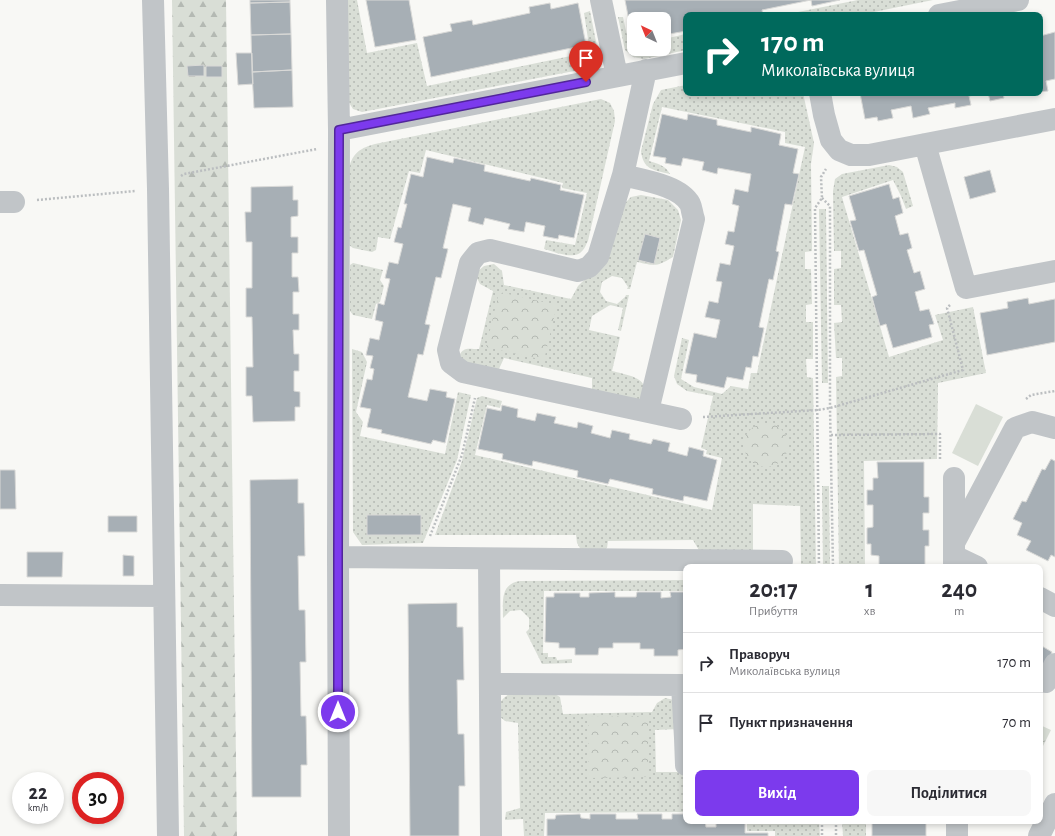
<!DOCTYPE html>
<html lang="uk">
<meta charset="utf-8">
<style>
:root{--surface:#fff;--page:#f7f7f7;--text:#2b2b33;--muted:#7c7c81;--line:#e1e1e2;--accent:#7c3aed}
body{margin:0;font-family:"Alegreya Sans",sans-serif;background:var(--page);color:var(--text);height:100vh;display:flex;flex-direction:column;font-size:15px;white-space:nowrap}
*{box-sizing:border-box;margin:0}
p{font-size:13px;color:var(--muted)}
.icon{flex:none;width:22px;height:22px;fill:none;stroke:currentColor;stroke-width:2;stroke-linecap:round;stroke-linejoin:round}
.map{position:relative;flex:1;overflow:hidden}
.side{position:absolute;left:683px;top:564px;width:360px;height:260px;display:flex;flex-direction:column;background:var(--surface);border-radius:8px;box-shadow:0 2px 6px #0003}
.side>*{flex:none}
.banner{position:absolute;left:683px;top:12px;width:360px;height:84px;border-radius:8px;box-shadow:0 2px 6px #0003;background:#00695c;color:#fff;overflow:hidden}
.needle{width:26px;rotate:317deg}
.fabs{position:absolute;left:627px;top:12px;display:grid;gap:8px}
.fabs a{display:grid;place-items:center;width:44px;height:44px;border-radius:8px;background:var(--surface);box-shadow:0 2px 6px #0003;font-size:20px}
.speed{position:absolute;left:12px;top:772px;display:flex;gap:8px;font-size:20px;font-weight:700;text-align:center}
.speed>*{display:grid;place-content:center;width:52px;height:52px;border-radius:50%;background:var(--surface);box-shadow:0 2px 6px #0003;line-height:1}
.speed small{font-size:10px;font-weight:400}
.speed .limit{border:6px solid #d22;background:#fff;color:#111}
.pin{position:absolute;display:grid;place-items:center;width:34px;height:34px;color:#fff;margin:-41px -17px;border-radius:50% 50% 50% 0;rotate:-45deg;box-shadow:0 0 4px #0007}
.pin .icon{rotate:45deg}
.me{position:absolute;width:44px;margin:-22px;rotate:0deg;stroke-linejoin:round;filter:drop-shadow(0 0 3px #0008)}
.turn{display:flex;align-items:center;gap:14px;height:84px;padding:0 12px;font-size:18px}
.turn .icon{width:52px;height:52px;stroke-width:2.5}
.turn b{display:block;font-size:28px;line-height:34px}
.eta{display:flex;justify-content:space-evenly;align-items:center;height:68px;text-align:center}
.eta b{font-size:24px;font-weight:700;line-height:28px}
.cta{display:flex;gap:8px;margin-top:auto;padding:8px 12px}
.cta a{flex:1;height:46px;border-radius:8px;background:var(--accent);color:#fff;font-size:16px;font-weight:700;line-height:46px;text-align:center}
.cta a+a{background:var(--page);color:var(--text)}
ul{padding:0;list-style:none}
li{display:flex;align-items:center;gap:12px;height:60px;padding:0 12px;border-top:1px solid var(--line)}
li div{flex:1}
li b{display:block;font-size:15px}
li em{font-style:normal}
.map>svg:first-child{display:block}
.grass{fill:url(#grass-dots)}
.forest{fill:url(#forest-firs)}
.park{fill:url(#park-crowns)}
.pitch{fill:#d9ded6}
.building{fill:#a7afb5;stroke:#d9d9d7}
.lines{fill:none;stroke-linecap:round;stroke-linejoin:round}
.path{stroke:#bbbec0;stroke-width:2.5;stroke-dasharray:2 2;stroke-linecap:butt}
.minor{stroke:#c1c5c8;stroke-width:22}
.route-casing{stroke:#51269a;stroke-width:10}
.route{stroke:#7c3aed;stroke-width:7}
</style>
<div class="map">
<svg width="1055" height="836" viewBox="0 0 1055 836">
<defs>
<pattern id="grass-dots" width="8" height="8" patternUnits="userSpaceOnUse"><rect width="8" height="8" fill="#d9ded6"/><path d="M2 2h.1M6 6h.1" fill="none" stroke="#b4b9b3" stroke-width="1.8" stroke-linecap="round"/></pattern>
<pattern id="forest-firs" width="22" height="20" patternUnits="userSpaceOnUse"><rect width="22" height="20" fill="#d9ded6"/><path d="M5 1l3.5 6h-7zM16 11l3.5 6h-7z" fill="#b4b9b3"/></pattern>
<pattern id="park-crowns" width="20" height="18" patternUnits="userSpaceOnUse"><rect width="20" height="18" fill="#d9ded6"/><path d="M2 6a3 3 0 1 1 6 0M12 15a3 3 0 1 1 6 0" fill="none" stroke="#b4b9b3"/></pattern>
</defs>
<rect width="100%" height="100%" fill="#f8f8f5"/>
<!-- grass -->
<path class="grass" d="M347,0h10l10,53 50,-10 10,43 163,-34 -6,-39 6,-2 9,46 -4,10 -233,45 -9,-3 -5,-8z
M858,0h75l-74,15h-76z
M618,17h5l5,23 3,5h3v4h30v-10l22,-5v16l-42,9 -11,-2 -8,-7z
M686,85v8h117l11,50 -3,21 1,87 -7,1v17h6l1,35 -6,1v17h7v37h-7l1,18 6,1 3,189h-15l-1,-61 -47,-2v46l-53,2 -7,-12 -85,1 -1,7 -7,6 -19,-4 -4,-7 -1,-8h-141l27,-74 15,-63 5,-2 20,5 -2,7 -13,-3 -12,50 237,55 10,-52 -16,-4 1,-4 -6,-2 12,-52 -26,-5 -10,-7 -3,-8 8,-38 7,2 -8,39 13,8 28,7 9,-8 17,3 3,-16h6l48,-226 -20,-4v-11l-123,-25 -13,54c9,3 16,4 21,13 -16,-4 -27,-4 -29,-23l12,-47 8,-14z
M601,99l9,4 4,8 1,10 -27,120c-2,3 -3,7 -5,9 -8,11 -28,2 -39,-1l2,-9 29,5 12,-52 -25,-5 1,-5 -137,-33 -6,23 -11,-2 -19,68 -12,-2 -2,13 -4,2 -19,-4 -4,-3v-77c4,-16 12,-20 26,-24z
M889,165l8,2 6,5 10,34 -7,3 -5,-13 -8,-16 -51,17 47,160 54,-17 -8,-25 38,-8 13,66 -48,10 -1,76 -73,2 1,106h-26l-3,-190 6,-1v-18h-6l-2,-35 8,-1 -1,-17h-7v-36l7,-1v-17h-7l-1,-60 2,-12 7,-5z
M641,195l27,5 10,10 3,10 -8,37c-17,10 -17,9 -36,5l-7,27h-3l1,-2 -6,-9 -10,-2 -10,6 -2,10 6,9 11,3 8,-7 1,-2h3l-8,36 -3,-1 5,-22 -13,-3 -18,11 -3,14 31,7 -8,34c16,4 45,8 26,30l-46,-12v-11l-88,-20 -5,11 -7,4 -34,-15c5,-12 10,-9 21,-9l14,-58 -13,-7 -3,-6 1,-7 6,-5 10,-2 8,7 2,14 67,14 7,-13 7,-7 39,-75 7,-7z
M819,209h7l2,174h-6z
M353,263l30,7 -3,10 4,6 -4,16 -4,2 -4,15 -19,-4 -3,-4v-46z
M352,349l10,3 5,10 -11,50 7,10 -3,14 85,18 13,-62 13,3 -14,65 -34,83 -61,2 -9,-13z
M822,486h7l1,81h-7z
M686,580v11h-142l-1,62h5v4h8l1,3 15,-1v4l-30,1 -16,-32 3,-3v-11l-8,-8 -11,1 -7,7c0,-17 -3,-34 17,-37z
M553,693l7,4 3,17 89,-2 5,-9 8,-5 9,2 5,29 -24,1 1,42h30v40l-141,1 -1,23h-20l-1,-17 -18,1 1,-8 14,-4 -2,-85 -13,-2 -6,-5c0,-12 0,-15 10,-22z
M747,821h72l1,15h-45v-5h-28z
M842,821h24v15h-23z"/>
<!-- forest -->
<path class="forest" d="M172,0h54l11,836h-53z"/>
<!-- park -->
<path class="park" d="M499,292l58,13 -13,55 -58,-13z
M744 445a22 22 0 1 1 44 0a22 22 0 1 1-44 0Z
M648,716v61l-60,1v-61z
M1040,725l11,5 -11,22z"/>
<!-- pitch -->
<path class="pitch" d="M976,404l27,13 -25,49 -26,-13z"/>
<!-- building -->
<path class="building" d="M250,0h40v2l-40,1z
M366,0h43l7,40 -41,7z
M625,0h215l-28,6 -1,-6 -49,10 1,5h-77v16l-22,4v-16h-30v18h-2z
M290,2l1,32 -40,1 -1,-32z
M550,3l1,6 27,-6 8,42 -155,32 -8,-40 29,-6 -2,-7 22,-4 1,5 57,-12 -1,-6z
M1055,32v47l-9,2 2,10 -8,1v-56z
M291,34l1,36 -40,2 -1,-37z
M236,53h16l1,31 -15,1z
M204,65v11h-16l-1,-10z
M206,66h16v11h-16z
M292,70l1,37 -39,1 -2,-36z
M860,93h126l-17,3 2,9 -16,3v-5l-27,5 2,6 -17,4 -2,-12 -20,4 2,8 -15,3 -1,-4 -12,2z
M988,93h18l-3,1 1,4 -14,3z
M662,114l25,6 1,-6 29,6v5l34,7v-5l30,7 -2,11 19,4 -5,24 6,1 -7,31 -7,-1 -9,47 3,1 -6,28 -4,-1 -10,48 5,1 -6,29 -5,-1 -2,12 -5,-1 -3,13 -16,-3 -3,11 -28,-6 1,-7 -12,-2 9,-40 22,5 4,-18 -15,-3 4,-16 9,2 4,-21 -6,-1 4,-18 10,2 4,-19 -9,-2 3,-13 6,1 5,-26 -7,-2 3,-15 13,3 3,-18 -33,-6 -1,6 -15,-4 2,-8 -21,-4 -2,8 -16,-3 1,-5 -13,-2z
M427,157l26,6 1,-5 31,7 -1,6 46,10 1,-3 30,7 -1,5 24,5 -10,43 -15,-3 -1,4 -15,-3 2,-10 -19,-4 -2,10 -16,-3 2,-5 -25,-6 -2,7 -15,-4 3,-13 -18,-4 -10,44 5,1 -7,29 -5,-1 -11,47 5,1 -7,30 -5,-1 -10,43 19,4 3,-12 17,3 -1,5 9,2 -10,44 -12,-3 -2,4 -50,-11 1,-3 -15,-3 4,-18 -11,-2 7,-28 5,1 2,-11 -4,-1 3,-12 -7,-1 4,-17 9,2 4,-18 -8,-2 3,-17 6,2 6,-26 -5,-1 4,-16 9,2 5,-20 -9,-2 4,-15 3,1 6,-24h-3l7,-30 12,3z
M990,170l6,22 -26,7 -6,-22z
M889,184l4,15 6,-2 4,16 -8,3 5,19 8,-2 4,15 -5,2 7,23 6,-2 5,18 -10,3 5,19 9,-2 5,15 -5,1 3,12 -39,11 -7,-24 -6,2 -8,-29 5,-2 -13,-45 -5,1 -9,-30 6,-1 -7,-24z
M293,186v14h5v16l-7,1v20h7v16h-6v24h6l1,15h-6v22h6v16h-6l1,24h5v17h-5v20l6,1v15h-5v14l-42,1 -1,-26h-6v-29h7l-1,-50h-6v-29h6v-46h-6l-1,-30h6v-25z
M645,234l15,4 -6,26 -16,-4z
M1028,298l1,6 26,-5v43l-68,13 -7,-42 28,-5 -1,-6z
M502,405l16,4 -1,8 18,4 2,-8 19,4 -2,6 23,5 1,-6 15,4 -2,7 19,5 2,-8 18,4 -1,5 22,5 2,-5 17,4 -2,8 19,5 2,-9 15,4 -1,5 14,4 -10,41 -23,-5 -1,5 -31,-7 1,-5 -43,-10 -2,5 -31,-7 1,-6 -45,-10 -1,5 -30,-7 1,-5 -25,-5 9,-41 14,3z
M1051,459l4,2v96l-4,-2 -3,6 -22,-11 5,-9 -14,-6 5,-12 -9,-4 9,-18 4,1 16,-33 3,1z
M877,462h47v35h5v16h-6v17h6v16h-4v21h-46v-11l-8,-1v-11h-4v-16l6,-1v-22h-6v-15h6v-12h5z
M0,470h15l1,39h-16z
M298,479v24h6l1,53h-7l1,54h6l1,52h-6l1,54h5l1,49h-6v32h-49l-2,-317z
M367,515h54v20h-54z
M108,516h29v16h-29z
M27,552h36l-1,25h-35z
M123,555l11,1v20h-11z
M615,592v5h21l1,-5h24v6l10,-1 -1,-5h16v57l-8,1v6h-24v-7h-14v-6h-27v5h-14l-1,7h-23v-7h-16v-5l-14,-1 1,-45h8v-4h26v4h9v-4z
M457,603v24h6l1,53h-7l1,54h6l1,52h-6v50h-49l-2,-232z
M1040,645l12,7 -12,24z
M580,814l1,4 9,1v-5h26v5h22l-1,-5h25v5h10v-5h14v7h19l1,6h10v-6h29v12h23v3h-221v-17h8l1,-4z
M872,821h54v15h-54z"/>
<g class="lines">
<!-- path -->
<path class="path" d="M181,176l3,-2 133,-25
M822,198l8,8v202l3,159
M37,200l98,-9
M1026,399l5,-4 24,-4
M703,417l115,-7 12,-2 133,-38 -16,-62 3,-3
M831,435l109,-1v27
M430,536l32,-81 13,-57
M819,567l-4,-359 7,-10 -1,-21 5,-8
M822,821v15
M836,821v15"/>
<!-- minor -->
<path class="minor" d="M153,0l5,189 10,647
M337,0l2,130
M601,0l16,76
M939,15l79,-15
M646,70l-23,105 -25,82 -9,10 -11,4 -88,-21 -12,3 -8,10 -22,87 3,13 12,9 218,47
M820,93l4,22 7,25 8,10 12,5h18l186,-36
M925,144l41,144 89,-17
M623,175c19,5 57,10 67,29 2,4 2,10 4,15l-46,192
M0,202h14
M954,543l61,-115 17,-6 23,6
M954,556l23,11
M338,557l444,4
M489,559l2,277
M954,567v-89
M0,595l164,1
M1040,598l15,8
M1046,682l9,-18
M490,684l192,1 3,53 1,27
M957,821v15
M339,836l-1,-279 1,-427 347,-67
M1039,836l16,-32"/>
</g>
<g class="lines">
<defs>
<path id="route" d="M338,712v-155l1,-427 247,-48"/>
</defs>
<!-- route casing -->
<use href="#route" class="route-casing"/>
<!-- route -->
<use href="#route" class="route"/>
</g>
</svg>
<div class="fabs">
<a><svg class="needle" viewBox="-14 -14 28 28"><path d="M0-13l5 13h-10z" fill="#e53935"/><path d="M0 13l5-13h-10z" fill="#7c7c81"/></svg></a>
</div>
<div class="speed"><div>22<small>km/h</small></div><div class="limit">30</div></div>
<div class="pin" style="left:586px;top:82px;background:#d93025"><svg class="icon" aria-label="arrive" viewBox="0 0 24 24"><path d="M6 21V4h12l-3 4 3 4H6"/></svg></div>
<svg class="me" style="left:338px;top:712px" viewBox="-20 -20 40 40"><circle r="17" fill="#7c3aed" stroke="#fff" stroke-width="3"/><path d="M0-11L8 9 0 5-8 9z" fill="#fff"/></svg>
<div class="banner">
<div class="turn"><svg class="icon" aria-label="right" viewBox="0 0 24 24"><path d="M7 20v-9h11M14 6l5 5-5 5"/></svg><div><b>170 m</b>Миколаївська вулиця</div></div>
</div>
<section class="side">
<div class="eta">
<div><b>20:17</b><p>Прибуття</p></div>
<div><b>1</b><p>хв</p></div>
<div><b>240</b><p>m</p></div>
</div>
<ul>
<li><svg class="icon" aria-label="right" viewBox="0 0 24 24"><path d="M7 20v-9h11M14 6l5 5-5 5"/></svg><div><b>Праворуч</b><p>Миколаївська вулиця</p></div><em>170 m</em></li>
<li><svg class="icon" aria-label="arrive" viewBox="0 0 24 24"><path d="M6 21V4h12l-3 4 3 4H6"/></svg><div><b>Пункт призначення</b></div><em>70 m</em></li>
</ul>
<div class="cta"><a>Вихід</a><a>Поділитися</a></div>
</section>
</div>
